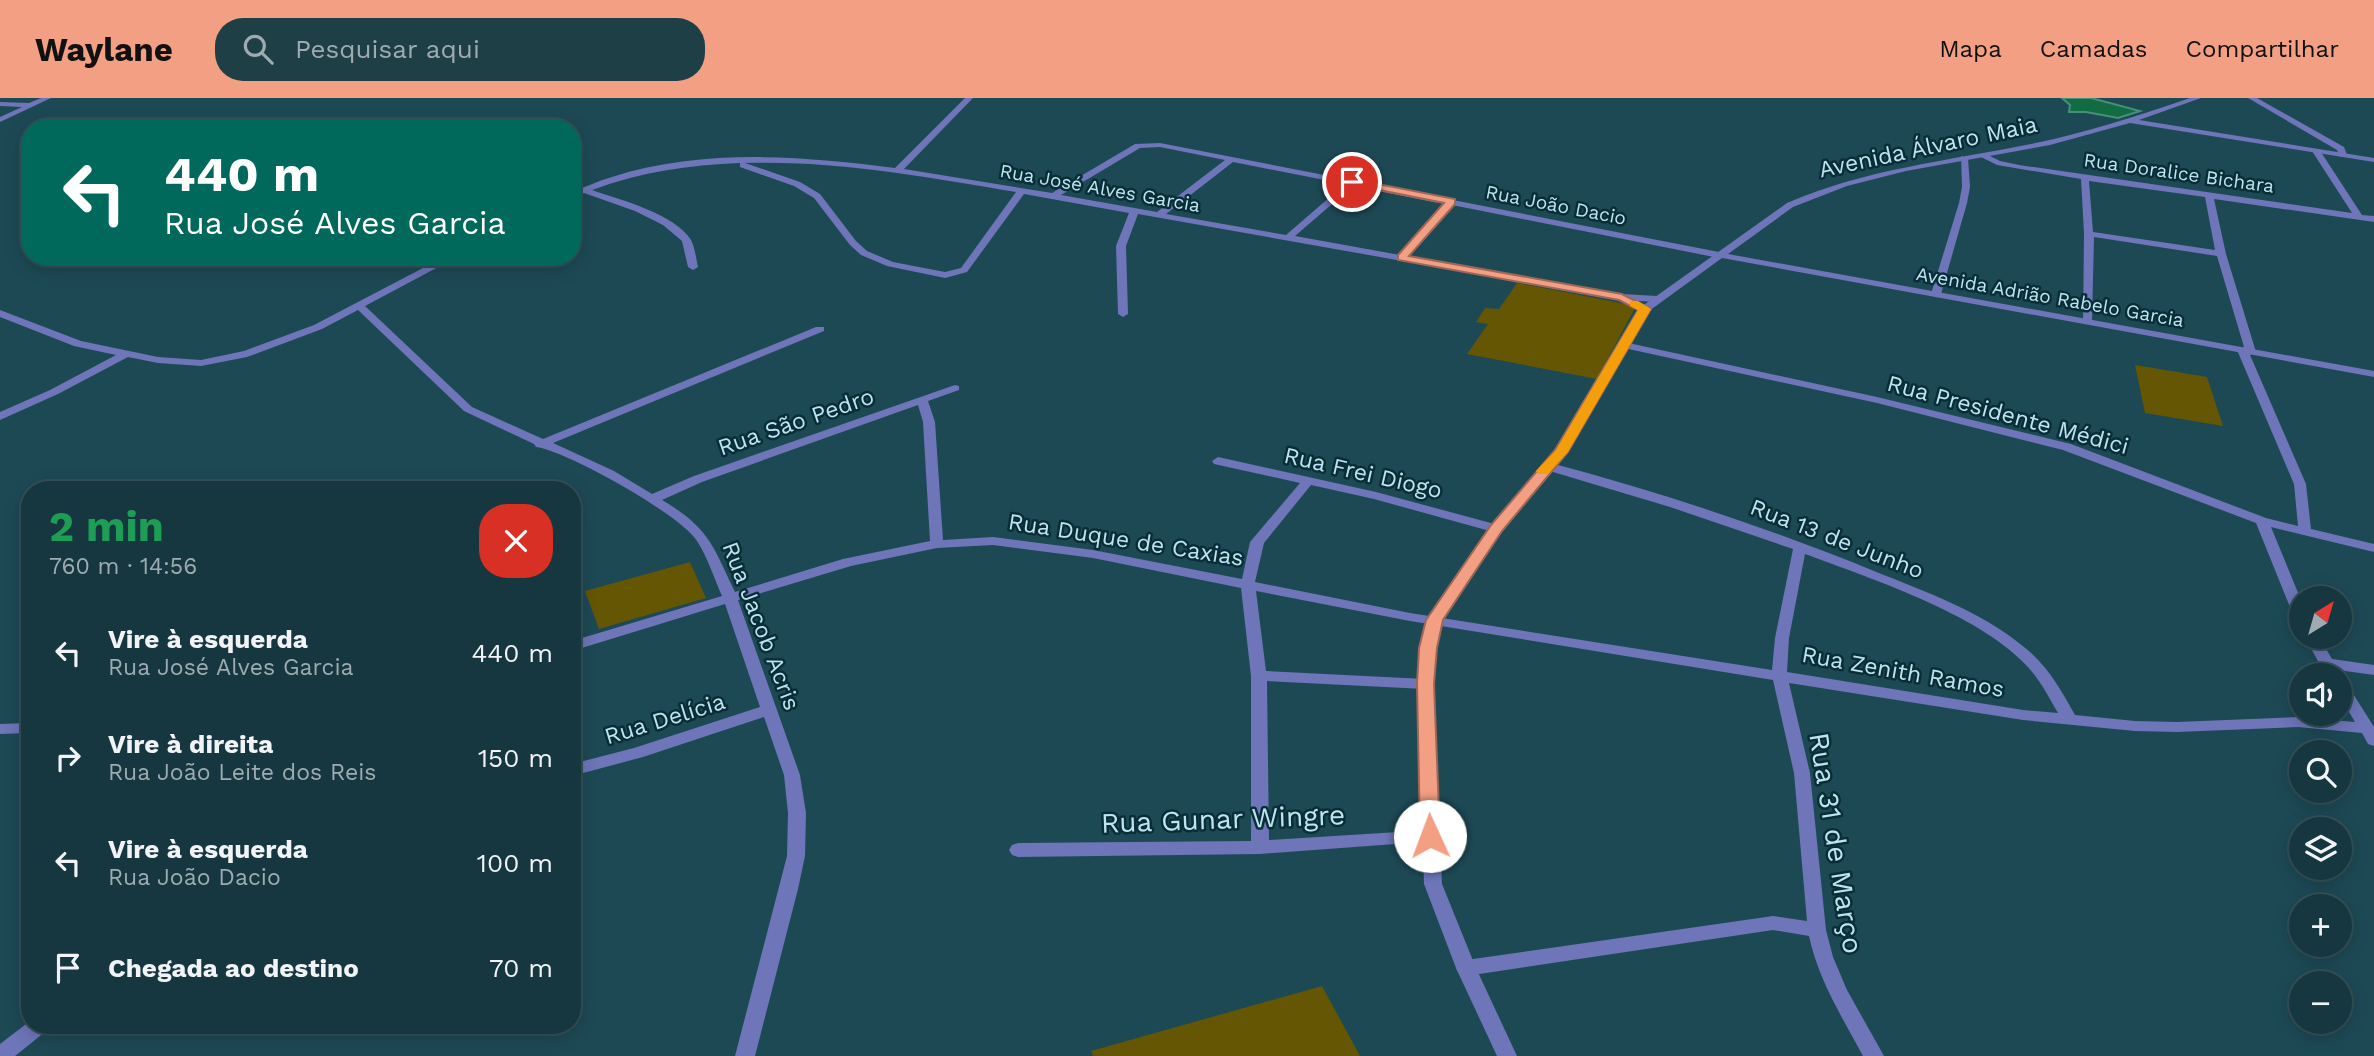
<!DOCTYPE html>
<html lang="pt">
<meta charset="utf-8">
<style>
:root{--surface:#163740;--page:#1f3f47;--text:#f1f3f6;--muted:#9eacb1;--line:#355159;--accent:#f39f84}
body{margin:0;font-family:"Work Sans",sans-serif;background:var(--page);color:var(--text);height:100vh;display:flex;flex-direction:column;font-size:26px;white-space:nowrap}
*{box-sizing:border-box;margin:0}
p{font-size:23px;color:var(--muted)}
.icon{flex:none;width:38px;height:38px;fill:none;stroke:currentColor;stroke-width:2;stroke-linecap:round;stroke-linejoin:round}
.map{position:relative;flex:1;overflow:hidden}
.panel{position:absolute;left:21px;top:383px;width:560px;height:553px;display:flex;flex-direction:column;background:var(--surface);border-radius:28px;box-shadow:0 4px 18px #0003,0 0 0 2px var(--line)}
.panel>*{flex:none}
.banner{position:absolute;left:21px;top:21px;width:560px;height:147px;border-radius:28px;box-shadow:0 4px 18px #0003,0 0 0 2px var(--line);background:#00695c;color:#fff;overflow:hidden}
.needle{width:46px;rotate:37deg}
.buttons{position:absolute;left:2289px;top:488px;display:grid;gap:14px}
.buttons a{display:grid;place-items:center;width:63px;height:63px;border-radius:50%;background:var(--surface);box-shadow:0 4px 18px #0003,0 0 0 2px var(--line);font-size:35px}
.pin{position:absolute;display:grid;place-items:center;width:60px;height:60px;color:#fff;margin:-30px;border:4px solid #fff;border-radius:50%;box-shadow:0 2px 7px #0007}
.me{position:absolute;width:77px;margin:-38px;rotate:358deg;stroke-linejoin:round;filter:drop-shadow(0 0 5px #0008)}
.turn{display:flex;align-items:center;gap:24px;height:147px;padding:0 28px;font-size:32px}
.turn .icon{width:91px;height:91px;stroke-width:2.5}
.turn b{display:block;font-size:49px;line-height:60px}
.round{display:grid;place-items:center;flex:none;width:74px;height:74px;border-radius:28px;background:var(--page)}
.summary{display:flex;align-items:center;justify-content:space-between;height:119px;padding:0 28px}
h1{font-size:42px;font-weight:700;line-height:52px;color:#1e9e55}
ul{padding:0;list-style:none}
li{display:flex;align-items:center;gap:21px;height:105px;padding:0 28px}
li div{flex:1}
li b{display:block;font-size:26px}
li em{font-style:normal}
header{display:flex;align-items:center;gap:42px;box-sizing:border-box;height:98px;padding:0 35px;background:var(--accent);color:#111}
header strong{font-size:33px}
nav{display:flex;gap:38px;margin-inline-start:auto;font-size:24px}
.search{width:490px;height:63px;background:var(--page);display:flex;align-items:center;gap:18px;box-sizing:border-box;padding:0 24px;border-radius:28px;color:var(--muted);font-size:26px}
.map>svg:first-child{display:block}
.green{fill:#645603}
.water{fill:#136b44;stroke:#468f78;stroke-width:2}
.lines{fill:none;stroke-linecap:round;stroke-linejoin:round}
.minor{fill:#6e75b8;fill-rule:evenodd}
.tertiary{fill:#6e75b8;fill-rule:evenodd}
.route{fill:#f39f84;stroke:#9e6756;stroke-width:2}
.slow{fill:#f59e0b}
.labels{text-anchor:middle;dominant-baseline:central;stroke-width:5;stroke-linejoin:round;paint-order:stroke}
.far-street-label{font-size:19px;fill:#bde4f0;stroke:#092e38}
.street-label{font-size:23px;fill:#bde4f0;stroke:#092e38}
.near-street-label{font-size:28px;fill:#bde4f0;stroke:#092e38}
</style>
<header>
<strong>Waylane</strong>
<div class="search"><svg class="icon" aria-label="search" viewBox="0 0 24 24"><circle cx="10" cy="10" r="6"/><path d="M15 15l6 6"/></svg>Pesquisar aqui</div>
<nav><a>Mapa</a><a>Camadas</a><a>Compartilhar</a></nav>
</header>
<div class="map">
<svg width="2374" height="958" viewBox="0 0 2374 958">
<rect width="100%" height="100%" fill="#1d4955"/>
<!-- green -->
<path class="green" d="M1517,185l119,23 -39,73 -130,-25 21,-30 -12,-2 9,-14 14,1z
M2135,267l72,12 16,49 -78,-13z
M690,464l16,36 -107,31 -14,-38z
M1322,888l38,70h-267l-2,-5z"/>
<!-- water -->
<path class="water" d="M2062,0h29l49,13 -22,7 -32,-6h-17l1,-7z"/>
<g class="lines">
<!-- minor -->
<path class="minor" d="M41,0h10l-51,24v-5l22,-10 -22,-1v-4l29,1z
M965,0h8l-69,71 148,24 83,-49 25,-1 559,109 5,3 -5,3 -267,-53 -43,51 213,38 35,2 5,3 -5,3 -35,-2 -484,-86 -12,32 2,68 -5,3 -5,-3 -2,-68 13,-33 -105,-19 -57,78 -22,6 -58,-12 -26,-11 -11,-10 -36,-47 -20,-12 -54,-19v-4c-51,2 -100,9 -148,27 28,10 82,23 99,50 4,8 5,18 7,27l-5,3 -5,-3 -6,-26 -19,-16 -28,-14 -51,-18 -12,5v-6c13,-5 26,-11 40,-15 91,-29 191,-21 283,-9zM1160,49l65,13 -68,52 -96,-17 79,-47zM1233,64l112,22 -59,51 -120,-21zM745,65c91,-3 182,14 271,29l-55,76 -16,4 -52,-10 -26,-11 -11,-10 -36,-47 -20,-12zM1353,88l91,18 -44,51 -105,-19z
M2248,0h9l87,49 3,8 -7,2 -3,-7z
M2316,51h3l43,66 12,1v6l-160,-23 12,55 30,98 -6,3 56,129 5,45 63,15v8l-103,-25 30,73v21l-7,-4 -38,-94 -193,-73 -186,-47 -253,-55 -5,-3 5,-3 253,55 194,47 195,74 32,8 -4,-42 -57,-134 7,-3 -27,-91 -123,-19 -2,84 -5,3 -4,-1 1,-89 -3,-55 -84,-14 -20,-10 7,-2 16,8 19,4 333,48 -40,-62zM2089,83l116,16 10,53 -122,-18z
M1961,58l7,2 2,29 -3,16 -26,91 -5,3 -5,-3 28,-91 3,-16z
M444,159h13l-92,49 107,101 71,32 273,-112h8v4l-271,112 61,28 38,23 42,-18 261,-91 4,1v4l-31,11 7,21 8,118 50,-3 100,13 149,29 8,-37 50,-59 -86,-19 -2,-3 6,-4 158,35 126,34 2,3 -7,4 -123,-34 -63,-14 -47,58 -9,39 155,31 362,57 3,-32 18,-89 -123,-42 -127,-38 -2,-3 6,-4c111,29 221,66 327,109 52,21 107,40 150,76 23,18 37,43 51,68l60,6 42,1 121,-5 57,5 -15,-25v-17l5,1 29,46v19l-6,-2 -6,-11 -64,-6 -121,5 -42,-1 -112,-11 -234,-37 21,90 16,157 7,27 14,33 37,66h-21c-21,-39 -45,-77 -54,-120l-36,-6 -307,46 -7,-2 -3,-6 3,-6 7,-2 307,-44 34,5 -13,-148 -21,-93 -363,-59 -154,-30 10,80 159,8 8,5 -8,5 -158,-8 2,159 161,-10 6,1 3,5 -3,5 -176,13 -242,3 -6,-2 -3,-5 3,-5 6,-2 233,-2v-165l-10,-88 -148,-30 -100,-13 -56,3 -86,18 -113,34 62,175 6,38 -1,43 -7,33 -43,167h-20l52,-200 1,-43 -4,-38 -20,-58 -121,40 -71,19v-12l62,-16 126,-41 -35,-103 -153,47v-10l150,-45c-8,-18 -14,-38 -25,-55 -16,-26 -130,-90 -161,-94l-2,-3 -70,-33 -106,-101 -36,19 -75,28 -46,9 -43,-3 -30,-6 -70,37 -58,26v-8l50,-22 66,-35 -42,-9 -74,-29v-7l81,31 77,16 43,3 43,-9 70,-26zM918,307l5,17 7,119 -87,18 -108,33c-23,-48 -26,-64 -73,-92l40,-18zM1805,456c67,25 171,59 220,110 14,14 23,32 33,49l-35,-3 -236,-38 2,-34z
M2305,539h14l13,22 42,6v10l-36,-5 4,6 -2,3v-3h-14z
M30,625v10l-30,1v-10z
M30,923v5h18l-3,6 -30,24h-15v-12z"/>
<!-- tertiary -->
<path class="tertiary" d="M2190,0h11l-62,22 235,38v4l-244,-39 -80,22 -144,26 -59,15 -54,21 -65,47 646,117v6l-652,-119 -73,53 -82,141 -65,80 -61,88 -6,28 -2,36 9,200 34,84 41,88h-20l-41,-88 -32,-84 -7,-200 4,-36 6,-28 65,-94 64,-76 85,-143 146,-104c78,-34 161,-42 244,-59 54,-11 106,-28 159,-46z"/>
</g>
<!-- route -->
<path class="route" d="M1352,81l103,20v5l-46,52 213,38 29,15 -83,143 -66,79 -59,89 -6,28 -3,36 6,152 -3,5 -7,3 -7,-3 -3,-5 -3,-152 2,-36 7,-28 65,-95 64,-75 83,-140 -19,-10 -221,-40v-5l46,-52 -95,-19 -2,-2z"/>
<!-- slow -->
<path class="slow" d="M1630,203h8l13,8 -83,143 -20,22h-10l-2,-3 20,-21 82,-140 -8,-4z"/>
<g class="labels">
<!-- far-street labels -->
<g class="far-street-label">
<text transform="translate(2179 75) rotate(8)">Rua Doralice Bichara</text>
<text transform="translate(1100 90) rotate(10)">Rua José Alves Garcia</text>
<text transform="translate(1556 107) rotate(11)">Rua João Dacio</text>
<text transform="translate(2050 199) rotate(10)">Avenida Adrião Rabelo Garcia</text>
</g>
<!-- street labels -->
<g class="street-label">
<text transform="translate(1928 49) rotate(-12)">Avenida Álvaro Maia</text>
<text transform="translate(2008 317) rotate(15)">Rua Presidente Médici</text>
<text transform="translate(796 324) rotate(-19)">Rua São Pedro</text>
<text transform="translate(1363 375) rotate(13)">Rua Frei Diogo</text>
<text transform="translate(1837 441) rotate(21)">Rua 13 de Junho</text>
<text transform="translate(1126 442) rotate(9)">Rua Duque de Caxias</text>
<text transform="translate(761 528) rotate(69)">Rua Jacob Acris</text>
<text transform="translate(1903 574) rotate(10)">Rua Zenith Ramos</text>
<text transform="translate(665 621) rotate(-17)">Rua Delícia</text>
</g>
<!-- near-street labels -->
<g class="near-street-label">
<text transform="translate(1223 721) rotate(-2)">Rua Gunar Wingre</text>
<text transform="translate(1836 745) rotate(81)">Rua 31 de Março</text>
</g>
</g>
</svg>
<div class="buttons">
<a><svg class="needle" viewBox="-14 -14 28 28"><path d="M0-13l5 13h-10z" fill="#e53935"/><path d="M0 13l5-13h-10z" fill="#9eacb1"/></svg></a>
<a><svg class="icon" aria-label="sound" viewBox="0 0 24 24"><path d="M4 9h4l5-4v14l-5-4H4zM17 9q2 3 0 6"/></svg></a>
<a><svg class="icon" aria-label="search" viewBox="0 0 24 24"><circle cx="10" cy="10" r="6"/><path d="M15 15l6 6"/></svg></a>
<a><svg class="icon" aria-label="layers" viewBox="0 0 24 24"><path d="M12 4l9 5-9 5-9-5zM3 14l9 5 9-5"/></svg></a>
<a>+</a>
<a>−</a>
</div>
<div class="pin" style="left:1352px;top:84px;background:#d93025"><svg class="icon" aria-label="arrive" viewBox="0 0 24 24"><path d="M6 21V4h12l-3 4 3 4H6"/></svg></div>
<svg class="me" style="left:1430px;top:738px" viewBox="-20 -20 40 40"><circle r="19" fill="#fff"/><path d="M0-13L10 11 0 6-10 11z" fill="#f39f84"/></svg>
<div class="banner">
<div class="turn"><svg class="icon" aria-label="left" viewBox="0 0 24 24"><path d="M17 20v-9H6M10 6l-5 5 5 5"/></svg><div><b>440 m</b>Rua José Alves Garcia</div></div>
</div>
<section class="panel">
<div class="summary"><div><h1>2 min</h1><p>760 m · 14:56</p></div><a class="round" style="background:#d93025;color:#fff"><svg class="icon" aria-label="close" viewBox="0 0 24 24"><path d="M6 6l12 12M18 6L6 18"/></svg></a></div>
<ul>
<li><svg class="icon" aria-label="left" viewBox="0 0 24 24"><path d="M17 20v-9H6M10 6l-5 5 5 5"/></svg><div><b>Vire à esquerda</b><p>Rua José Alves Garcia</p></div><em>440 m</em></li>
<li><svg class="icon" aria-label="right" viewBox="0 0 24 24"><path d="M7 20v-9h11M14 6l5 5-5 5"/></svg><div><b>Vire à direita</b><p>Rua João Leite dos Reis</p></div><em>150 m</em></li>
<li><svg class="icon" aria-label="left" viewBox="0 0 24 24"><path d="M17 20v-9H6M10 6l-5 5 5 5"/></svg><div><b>Vire à esquerda</b><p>Rua João Dacio</p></div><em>100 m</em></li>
<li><svg class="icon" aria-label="arrive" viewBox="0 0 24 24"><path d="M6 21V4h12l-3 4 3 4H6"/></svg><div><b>Chegada ao destino</b></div><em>70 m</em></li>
</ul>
</section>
</div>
